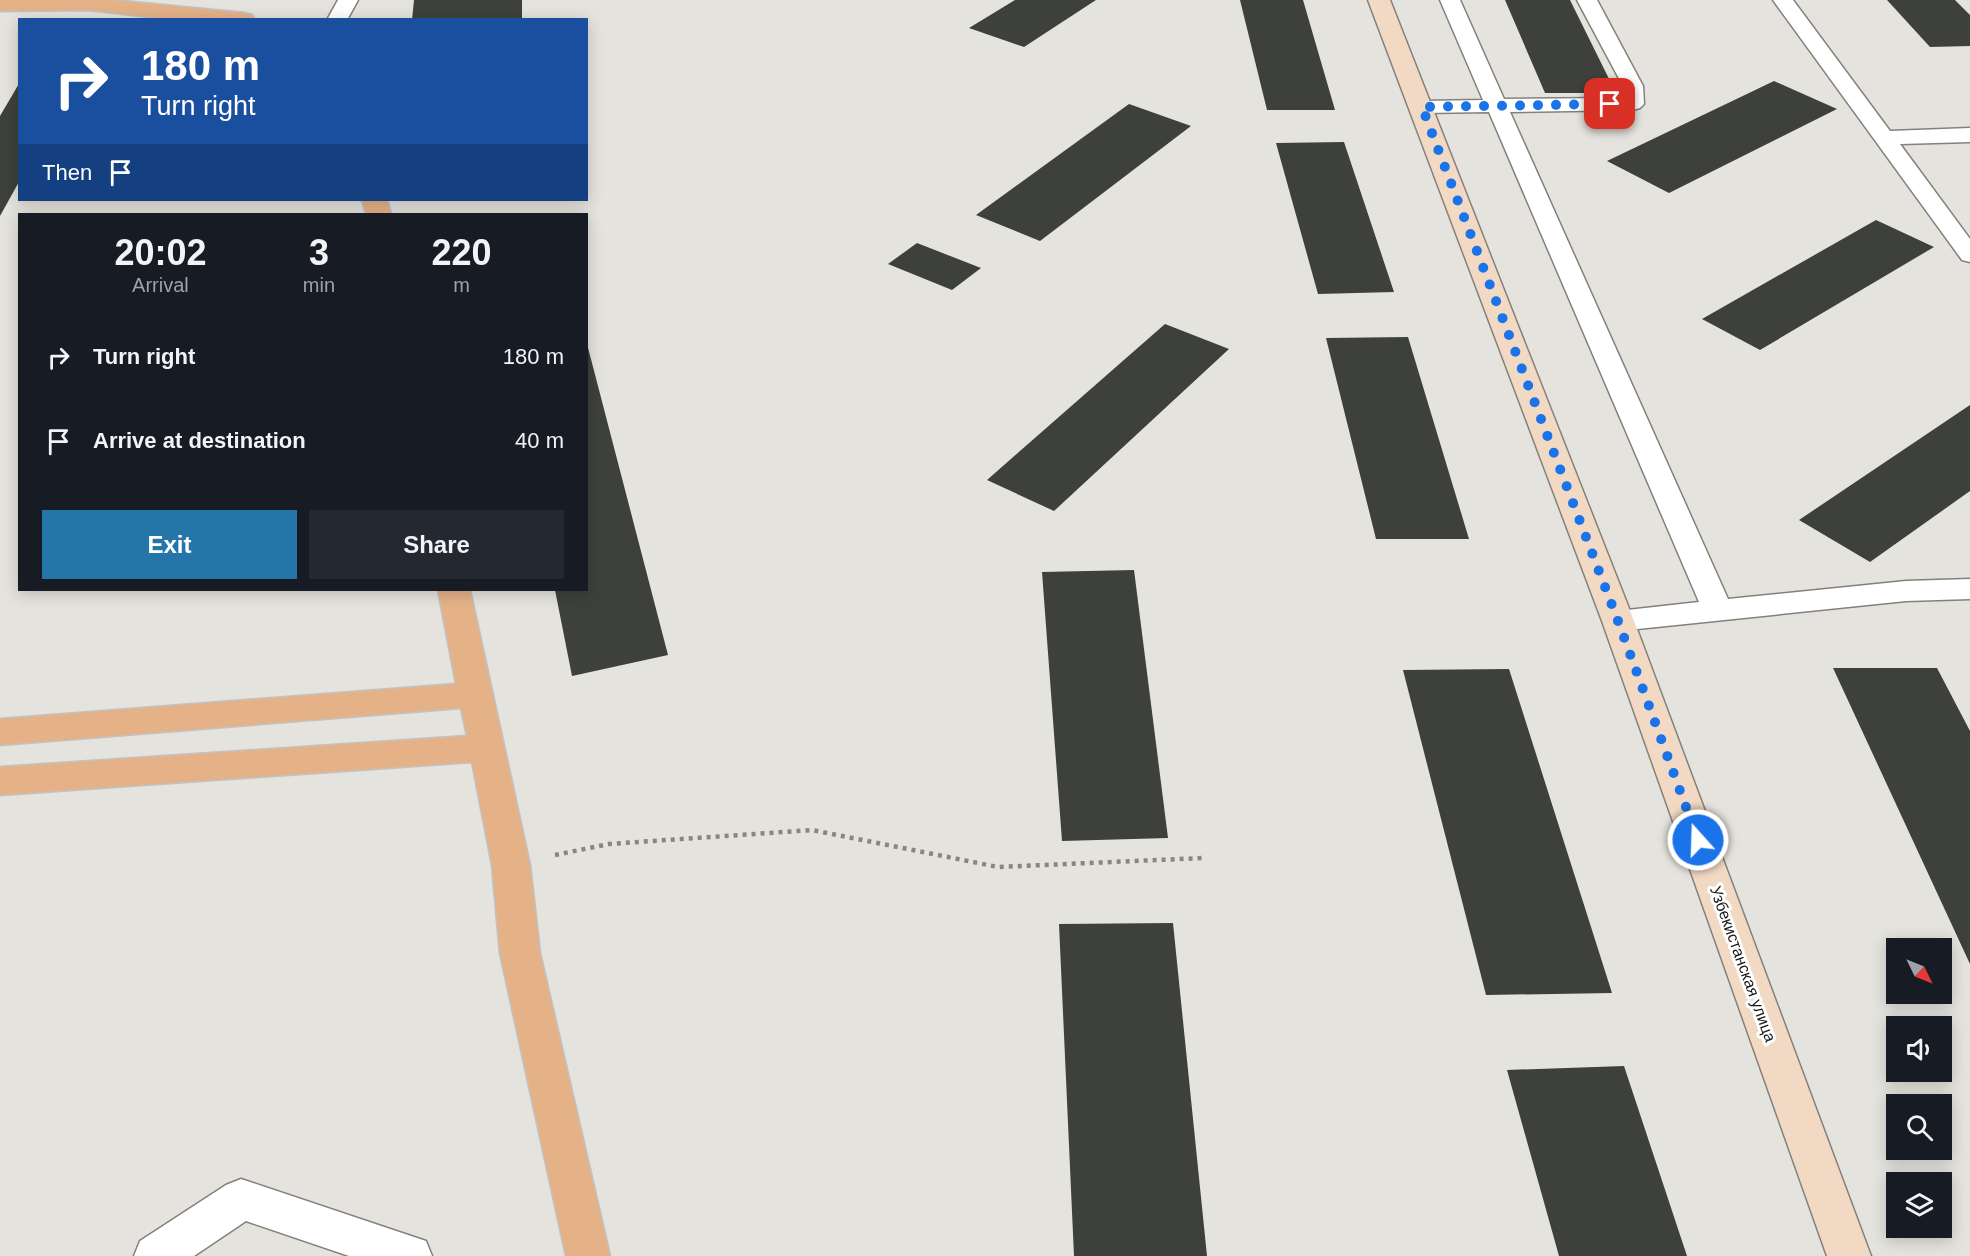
<!DOCTYPE html>
<meta charset="utf-8">
<style>
:root{--surface:#171b24;--page:#242831;--text:#f1f3f6;--muted:#9ea1a6;--accent:#2576a8}
body{margin:0;font-family:Helvetica,sans-serif;background:var(--page);color:var(--text);height:100vh;display:flex;flex-direction:column;font-size:22px;white-space:nowrap}
*{box-sizing:border-box;margin:0}
p{font-size:20px;color:var(--muted)}
.icon{flex:none;width:33px;height:33px;fill:none;stroke:currentColor;stroke-width:2;stroke-linecap:round;stroke-linejoin:round}
.map{position:relative;flex:1;overflow:hidden}
.drawer{position:absolute;left:18px;top:213px;width:570px;height:378px;display:flex;flex-direction:column;background:var(--surface);border-radius:0px;box-shadow:0 3px 15px #0003}
.drawer>*{flex:none}
.banner{position:absolute;left:18px;top:18px;width:570px;height:183px;border-radius:0px;box-shadow:0 3px 15px #0003;background:#1a4fa0;color:#fff;overflow:hidden}
.needle{width:39px;rotate:133deg}
.tools{position:absolute;left:1886px;top:938px;display:grid;gap:12px}
.tools a{display:grid;place-items:center;width:66px;height:66px;border-radius:0px;background:var(--surface);box-shadow:0 3px 15px #0003;font-size:30px}
.pin{position:absolute;display:grid;place-items:center;width:51px;height:51px;color:#fff;margin:-26px;border-radius:12px;box-shadow:0 3px 9px #0006}
.me{position:absolute;width:66px;margin:-33px;rotate:340deg;stroke-linejoin:round;filter:drop-shadow(0 0 4px #0008)}
.turn{display:flex;align-items:center;gap:21px;height:126px;padding:0 24px;font-size:27px}
.turn .icon{width:78px;height:78px;stroke-width:2.5}
.turn b{display:block;font-size:42px;line-height:51px}
.then{display:flex;align-items:center;height:57px;padding:0 24px;background:#0003;gap:12px;font-size:22px}
.eta{display:flex;justify-content:space-evenly;align-items:center;height:102px;text-align:center}
.eta b{font-size:36px;font-weight:700;line-height:42px}
.button{display:flex;gap:12px;margin-top:auto;padding:12px 24px}
.button a{flex:1;height:69px;border-radius:0px;background:var(--accent);color:#fff;font-size:24px;font-weight:700;line-height:69px;text-align:center}
.button a+a{background:var(--page);color:var(--text)}
ul{padding:0;list-style:none}
li{display:flex;align-items:center;gap:18px;height:84px;padding:0 24px}
li div{flex:1}
li b{display:block;font-size:22px}
li em{font-style:normal}
.map>svg:first-child{display:block}
.building{fill:#3e403b}
.lines{fill:none;stroke-linecap:round;stroke-linejoin:round}
.lane-casing{stroke:#84817c;stroke-width:3}
.street-casing{stroke:#84817c;stroke-width:3}
.secondary-casing{stroke:#84817c;stroke-width:3}
.primary-casing{stroke:#c3c2c2;stroke-width:3}
.path{stroke:#888682;stroke-width:4.5;stroke-dasharray:4 5;stroke-linecap:butt}
.lane{fill:#fff;fill-rule:evenodd}
.street{fill:#fff;fill-rule:evenodd}
.secondary{fill:#f2d9c4;fill-rule:evenodd}
.primary{fill:#e5b288;fill-rule:evenodd}
.route{stroke:#1a73e8;stroke-width:10;stroke-dasharray:0 18}
.labels{text-anchor:middle;dominant-baseline:central;stroke-width:6;stroke-linejoin:round;paint-order:stroke}
.street-label{font-size:16px;fill:#171614;stroke:#fff}
</style>
<div class="map">
<svg width="1970" height="1256" viewBox="0 0 1970 1256">
<rect width="100%" height="100%" fill="#e5e3dd"/>
<!-- building -->
<path class="building" d="M414,0h108v20h-110z
M1015,0h81l-72,47 -55,-19z
M1240,0h63l32,110h-68z
M1505,0h65l46,93h-71z
M1887,0h68l15,15v31l-40,1z
M1774,81l63,28 -168,84 -62,-32z
M20,82v98l-20,36v-100z
M1129,104l62,22 -151,115 -64,-26z
M1344,142l50,150 -76,2 -42,-151z
M1876,220l58,27 -174,103 -58,-31z
M917,243l64,25 -29,22 -64,-26z
M1165,324l64,25 -175,162 -67,-31z
M1408,337l61,202h-93l-50,-201z
M586,340l82,315 -96,21 -17,-86h31z
M1970,405v86l-100,71 -71,-42z
M1134,570l34,268 -106,3 -20,-269z
M1833,668h104l33,63v233z
M1509,669l103,324 -126,2 -83,-325z
M1173,923l34,333h-133l-15,-332z
M1624,1066l63,190h-128l-52,-186z"/>
<g class="lines">
<defs>
<path id="lane" d="M338,0h20l-11,20h-20z
M1440,0h20l44,99 118,-1 1,-12 -46,-86h20l46,86 1,18 -4,4 -7,2 -123,2 218,487 178,-18 64,-2v20l-64,2 -288,30 -11,-3 -4,-7 4,-7 11,-3 81,-9 -210,-490 -67,1 -7,-2 -4,-4 4,-4 7,-2 61,-1z
M1773,0h20l97,131 80,-3v14l-70,2 70,95v23l-8,-2z"/>
<path id="street" d="M241,1179l185,62 6,15h-83l-103,-35 -52,35h-60l6,-15 86,-56z"/>
<path id="secondary" d="M1368,0h22l244,621 237,635h-44l-225,-635z"/>
<path id="primary" d="M0,0h113l131,13 8,2 3,5h-79l-87,-10 -89,1z
M362,200h25l4,14h-25z
M438,590h32l60,275 10,88 70,303h-44l-66,-303 -8,-88 -20,-103 -472,33v-28l467,-31 -6,-28 -461,37v-26l456,-35z"/>
</defs>
<!-- lane casing -->
<use href="#lane" class="lane-casing"/>
<!-- street casing -->
<use href="#street" class="street-casing"/>
<!-- secondary casing -->
<use href="#secondary" class="secondary-casing"/>
<!-- primary casing -->
<use href="#primary" class="primary-casing"/>
<!-- path -->
<path class="path" d="M555,855l54,-11 203,-14 186,37 205,-9"/>
<!-- lane -->
<use href="#lane" class="lane"/>
<!-- street -->
<use href="#street" class="street"/>
<!-- secondary -->
<use href="#secondary" class="secondary"/>
<!-- primary -->
<use href="#primary" class="primary"/>
</g>
<g class="lines">
<!-- route -->
<path class="route" d="M1610,104l-188,3 196,514 80,219"/>
</g>
<g class="labels">
<!-- street labels -->
<g class="street-label">
<text transform="translate(1743 964) rotate(70)">Узбекистанская улица</text>
</g>
</g>
</svg>
<div class="tools">
<a><svg class="needle" viewBox="-14 -14 28 28"><path d="M0-13l5 13h-10z" fill="#e53935"/><path d="M0 13l5-13h-10z" fill="#9ea1a6"/></svg></a>
<a><svg class="icon" aria-label="sound" viewBox="0 0 24 24"><path d="M4 9h4l5-4v14l-5-4H4zM17 9q2 3 0 6"/></svg></a>
<a><svg class="icon" aria-label="search" viewBox="0 0 24 24"><circle cx="10" cy="10" r="6"/><path d="M15 15l6 6"/></svg></a>
<a><svg class="icon" aria-label="layers" viewBox="0 0 24 24"><path d="M12 4l9 5-9 5-9-5zM3 14l9 5 9-5"/></svg></a>
</div>
<div class="pin" style="left:1610px;top:104px;background:#d93025"><svg class="icon" aria-label="arrive" viewBox="0 0 24 24"><path d="M6 21V4h12l-3 4 3 4H6"/></svg></div>
<svg class="me" style="left:1698px;top:840px" viewBox="-20 -20 40 40"><circle r="17" fill="#1a73e8" stroke="#fff" stroke-width="3"/><path d="M0-11L8 9 0 5-8 9z" fill="#fff"/></svg>
<div class="banner">
<div class="turn"><svg class="icon" aria-label="right" viewBox="0 0 24 24"><path d="M7 20v-9h11M14 6l5 5-5 5"/></svg><div><b>180 m</b>Turn right</div></div>
<div class="then">Then<svg class="icon" aria-label="arrive" viewBox="0 0 24 24"><path d="M6 21V4h12l-3 4 3 4H6"/></svg></div>
</div>
<section class="drawer">
<div class="eta">
<div><b>20:02</b><p>Arrival</p></div>
<div><b>3</b><p>min</p></div>
<div><b>220</b><p>m</p></div>
</div>
<ul>
<li><svg class="icon" aria-label="right" viewBox="0 0 24 24"><path d="M7 20v-9h11M14 6l5 5-5 5"/></svg><div><b>Turn right</b></div><em>180 m</em></li>
<li><svg class="icon" aria-label="arrive" viewBox="0 0 24 24"><path d="M6 21V4h12l-3 4 3 4H6"/></svg><div><b>Arrive at destination</b></div><em>40 m</em></li>
</ul>
<div class="button"><a>Exit</a><a>Share</a></div>
</section>
</div>
